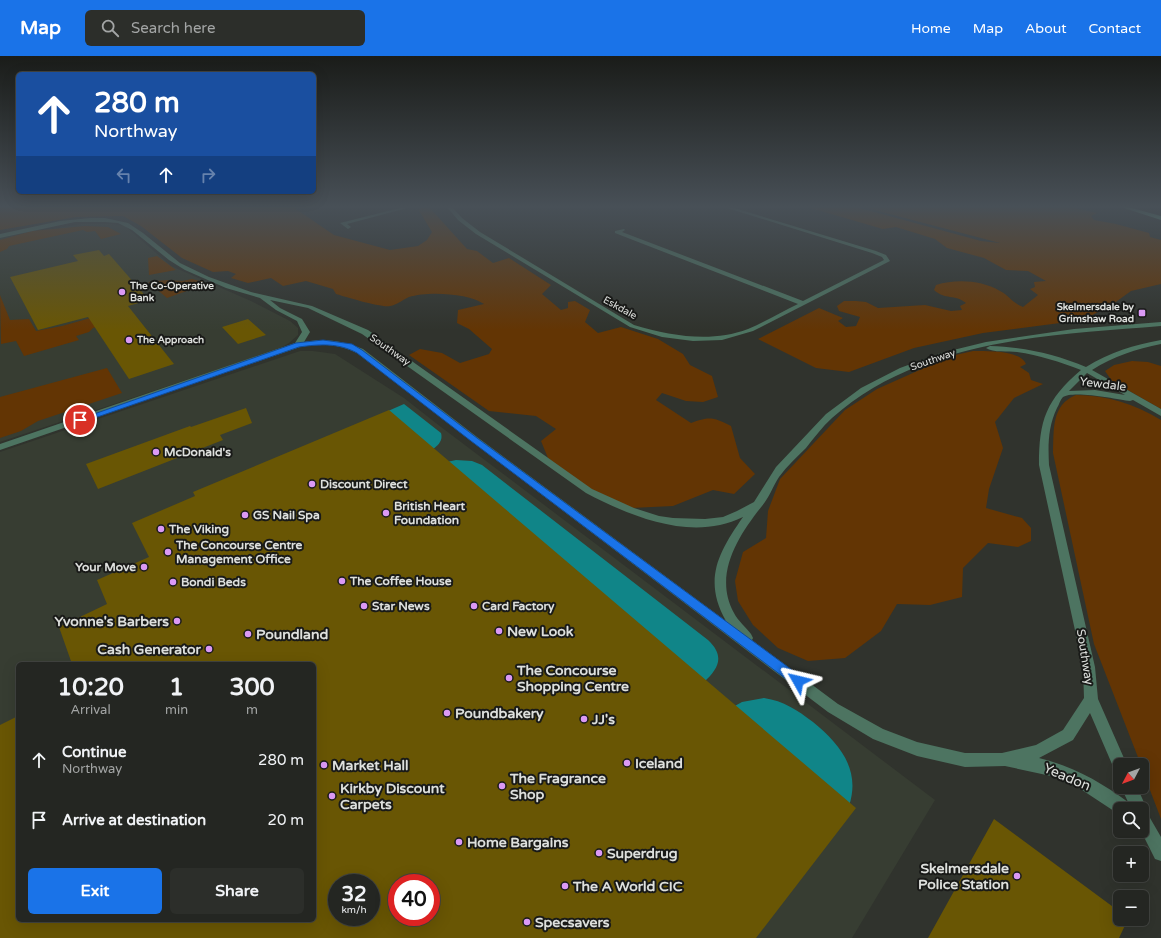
<!DOCTYPE html>
<meta charset="utf-8">
<style>
:root{--surface:#242622;--page:#2c2e2a;--text:#f1f3f6;--muted:#a3a5a5;--line:#414340;--accent:#1a73e8}
body{margin:0;font-family:"Varela Round",sans-serif;background:var(--page);color:var(--text);height:100vh;display:flex;flex-direction:column;font-size:15px;white-space:nowrap}
*{box-sizing:border-box;margin:0}
p{font-size:13px;color:var(--muted)}
.icon{flex:none;width:22px;height:22px;fill:none;stroke:currentColor;stroke-width:2;stroke-linecap:round;stroke-linejoin:round}
.map{position:relative;flex:1;overflow:hidden}
.side{position:absolute;left:16px;top:606px;width:300px;height:260px;display:flex;flex-direction:column;background:var(--surface);border-radius:6px;box-shadow:0 4px 16px #0002,0 0 0 1px var(--line)}
.side>*{flex:none}
.hud{position:absolute;left:16px;top:16px;width:300px;height:122px;border-radius:6px;box-shadow:0 4px 16px #0002,0 0 0 1px var(--line);background:#1a4fa0;color:#fff;overflow:hidden}
.needle{width:26px;rotate:229deg}
.controls{position:absolute;left:1113px;top:702px;display:grid;gap:8px}
.controls a{display:grid;place-items:center;width:36px;height:36px;border-radius:6px;background:var(--surface);box-shadow:0 4px 16px #0002,0 0 0 1px var(--line);font-size:20px}
.speed{position:absolute;left:328px;top:818px;display:flex;gap:8px;font-size:20px;font-weight:700;text-align:center}
.speed>*{display:grid;place-content:center;width:52px;height:52px;border-radius:50%;background:var(--surface);box-shadow:0 4px 16px #0002,0 0 0 1px var(--line);line-height:1}
.speed small{font-size:10px;font-weight:400}
.speed .limit{border:6px solid #d22;background:#fff;color:#111}
.pin{position:absolute;display:grid;place-items:center;width:34px;height:34px;color:#fff;margin:-17px;border:2px solid #fff;border-radius:50%;box-shadow:0 1px 4px #0007}
.me{position:absolute;width:44px;margin:-22px;rotate:307deg;stroke-linejoin:round;filter:drop-shadow(0 0 3px #0008)}
.turn{display:flex;align-items:center;gap:14px;height:84px;padding:0 12px;font-size:18px}
.turn .icon{width:52px;height:52px;stroke-width:2.5}
.turn b{display:block;font-size:28px;line-height:34px}
.lanes{display:flex;align-items:center;height:38px;padding:0 12px;background:#0003;justify-content:center;gap:20px;direction:ltr}
.lanes .off{opacity:.35}
.eta{display:flex;justify-content:space-evenly;align-items:center;height:68px;text-align:center}
.eta b{font-size:24px;font-weight:700;line-height:28px}
.cta{display:flex;gap:8px;margin-top:auto;padding:8px 12px}
.cta a{flex:1;height:46px;border-radius:6px;background:var(--accent);color:#fff;font-size:16px;font-weight:700;line-height:46px;text-align:center}
.cta a+a{background:var(--page);color:var(--text)}
ul{padding:0;list-style:none}
li{display:flex;align-items:center;gap:12px;height:60px;padding:0 12px}
li div{flex:1}
li b{display:block;font-size:15px}
li em{font-style:normal}
header{display:flex;align-items:center;gap:24px;box-sizing:border-box;height:56px;padding:0 20px;background:var(--accent);color:#fff}
header strong{font-size:19px}
nav{display:flex;gap:22px;margin-inline-start:auto;font-size:14px}
.search{width:280px;height:36px;background:var(--page);display:flex;align-items:center;gap:10px;box-sizing:border-box;padding:0 14px;border-radius:6px;color:var(--muted);font-size:15px}
.map>svg:first-child{display:block}
.built{fill:#373d32;fill-rule:evenodd}
.green{fill:#633504}
.water{fill:#108588}
.building{fill:#695604;fill-rule:evenodd}
.lines{fill:none;stroke-linecap:round;stroke-linejoin:round}
.minor{fill:#4d7461;fill-rule:evenodd}
.major{fill:#62b48f;fill-rule:evenodd}
.route{fill:#1a73e8;stroke:#114b97}
.poi-dot{fill:#db99f5;stroke:#191a18;stroke-width:1.5}
.labels{text-anchor:middle;dominant-baseline:central;stroke-width:4;stroke-linejoin:round;paint-order:stroke}
.far-poi-label{font-size:10px;font-weight:bold;fill:#dee0dd;stroke:#191a18;text-anchor:start}
.far-street-label{font-size:10px;fill:#dee0dd;stroke:#191a18}
.street-label{font-size:12px;fill:#dee0dd;stroke:#191a18}
.poi-label{font-size:12px;font-weight:bold;fill:#dee0dd;stroke:#191a18;text-anchor:start}
.near-poi-label{font-size:14px;font-weight:bold;fill:#dee0dd;stroke:#191a18;text-anchor:start}
.near-street-label{font-size:14px;fill:#dee0dd;stroke:#191a18}
</style>
<header>
<strong>Map</strong>
<div class="search"><svg class="icon" aria-label="search" viewBox="0 0 24 24"><circle cx="10" cy="10" r="6"/><path d="M15 15l6 6"/></svg>Search here</div>
<nav><a>Home</a><a>Map</a><a>About</a><a>Contact</a></nav>
</header>
<div class="map">
<svg width="1161" height="882" viewBox="0 0 1161 882">
<rect width="100%" height="100%" fill="#30332d"/>
<!-- built -->
<path class="built" d="M81,168h31l13,2 46,40 80,35 39,20 8,7v7l-9,8 -10,6 -279,93v-204z
M300,295h13l22,3 69,44 37,29 494,373 -83,138h-852v-486zM18,608h296v256h-296zM337,827h34v34h-34zM397,827h34v34h-34z"/>
<!-- green -->
<path class="green" d="M0,151h293l41,28 56,15 28,-4 9,-6 5,-8 -14,-23 11,-2 38,42 10,2 16,12 16,-5 42,27 -9,9 19,16 7,-2v-6l7,-1 15,9 -5,12 13,11 23,-6 37,12 25,15 7,11 22,11 6,21 -15,5 -17,-1 -24,-8 -6,7 35,23c18,-7 23,-6 40,3l9,32 15,16 -21,20 -21,-4 -40,16 -42,2 -42,-20 -41,-30 -7,-17 15,-12 -20,-13 -47,-5 -80,-56 11,-6 22,4 18,10 29,-9 3,-5 -23,-20 -12,-6 1,-13 26,-6c-15,-11 -57,-13 -75,-7 -7,3 -12,8 -19,9 -8,2 -44,-9 -54,-12l-3,-5 -27,-8 -23,5 -12,-8 -23,5 -17,-5 5,-4 -8,-3 -15,1 -31,-14 -41,-32 -18,-10 -47,1 -76,13z
M807,151h49l125,34 19,2 -137,-36h207l27,6 -6,3 3,4 22,4 33,9 1,4 11,3v44l-30,7 -18,13 -30,16 -100,13 -69,15 -65,24 -33,-4 -58,-29 61,-31 24,10 -5,3 8,6 10,-1 4,-9 -21,-6 -2,-5 7,-5h12l10,1 12,6 47,-3 26,6 11,-1 -2,-4 6,-3c-11,-9 -21,-3 -32,-13l2,-5c20,-6 45,-5 64,6 10,5 11,11 23,16l15,-12 -8,-6 5,-2 -1,-5 12,-1 -18,-10 -22,-1 -22,-12 -37,-10 -12,-9 -39,-12 -13,2z
M85,170l23,1 13,7 -20,5 -6,-8 -8,1 -4,-2 -74,16 -2,3 -7,3v-12l32,-9z
M157,200l19,14 -27,5 -1,-17z
M192,223l12,3 -6,5 -31,11 -19,-16 19,-2 15,1z
M0,239l10,25 19,-1 7,12 26,-5 64,-18 7,8 -40,12 -4,4 -13,4 3,4 -55,16 -8,-15 -15,3z
M973,295c14,0 47,-1 53,13l-6,3 9,6 2,7 12,4 -29,14 -19,24 8,26 -14,41 -3,19 36,10 9,10v13l-13,6 -30,-4 -25,25 -1,29 -32,8 -33,-1 -16,27 -36,27 -37,3 -30,-13 -25,-23 -15,-24 -3,-20 8,-29 23,-14 2,-27 12,-32 65,-69 32,-21 74,-33z
M1132,305l16,1 13,4v43l-49,-28 -7,-10 9,-6z
M107,312l15,25 -84,28 -17,10 -21,7v-41z
M1076,339c31,0 58,9 85,25v399l-19,-50v-4h-1l-47,-121 -41,-191c1,-23 -2,-48 23,-58z"/>
<!-- water -->
<path class="water" d="M404,348l37,29c2,7 -2,12 -8,16l-45,-38z
M456,404l16,1 10,4 226,175c17,16 11,28 -4,42l-257,-220z
M764,642c20,3 33,12 49,24 27,22 48,48 36,84l-116,-99 9,-5z"/>
<!-- building -->
<path class="building" d="M99,194l5,6 5,-2 40,46 -21,6 46,58 -45,15 -41,-62 -50,13 -28,-53 68,-16 -5,-6z
M248,263l18,16 -28,9 -16,-17z
M246,352l6,15 -32,12 3,5 -125,49 -12,-25 104,-38 1,1z
M389,354l467,398 -100,130h-756v-213l18,-9v204h296v-256h-242l-13,-37 48,-23 -10,-24 52,-23 -17,-34 63,-27 -2,-4zM337,827h34v34h-34zM397,827h34v34h-34z
M994,763l126,93v7h8l-9,19h-191z"/>
<g class="lines">
<!-- minor -->
<path class="minor" d="M404,151h7l-64,17 4,3 -3,2 -8,-6z
M447,151h5l10,11 18,14 154,93c38,11 77,18 114,4 17,-7 33,-17 50,-25l-183,-71v-2l9,-2 1,1 -3,2 181,69 81,-41 -2,-3 -10,-4 -148,-46h7l145,44 10,4 4,6 -137,70 -31,9 -29,1 -31,-4 -32,-10 -154,-93 -18,-14z
M90,162h15l23,5 15,10 37,30 29,14 42,15 61,14 56,24 224,159 42,19 25,8 14,2 32,1 18,-2 14,-6 17,-9 22,-35 50,-53 35,-26 39,-20 41,-15 45,-11 88,-13 87,-7v4c-112,9 -240,13 -329,92 -10,9 -18,20 -26,30 -9,9 -19,18 -27,29 -6,9 -10,21 -17,29 -24,30 -49,69 -28,107 4,8 12,14 17,21l2,4 -1,2 86,64 45,25 34,13 48,11h37l34,-8 27,-15 21,-32 -1,-31 -44,-202c0,-45 7,-65 42,-95 -21,-8 -42,-15 -64,-18 -8,-1 -24,1 -31,-4l4,-2c34,1 65,8 96,21 24,-15 48,-22 75,-27v4c-25,5 -47,12 -69,26l69,39v7l-28,-16 -3,1c-13,-2 -57,-11 -67,-4 -3,3 -4,8 -6,11 -9,19 -9,37 -8,57l46,202 3,32 29,66h-7v8l-5,-2 -25,-58 -17,27 -34,18c33,8 62,24 89,44l-7,-15h16l10,22 -1,2 15,26v24l-6,-2 -14,-28 1,-22h-22v6l-41,-27 -28,-12 -46,-10 -40,1 -48,-11 -44,-17 -45,-27 -357,-271 -114,-88c-19,-9 -37,-10 -57,-6l-300,103v-6l295,-101 7,-11 -5,-11 -21,-11 -16,-12 -34,-10 -41,-18 -16,-10 -37,-30 -14,-7 -13,-1h-30l-75,16v-4l60,-13zM270,244l38,8 54,26 224,159c46,24 106,49 157,24 -25,36 -40,63 -17,104l-249,-184 -114,-88c-19,-8 -39,-11 -59,-7l6,-10 -8,-13 -22,-11zM1087,317l38,22 -30,-5 -26,1z"/>
<!-- major -->
<path class="major" d="M1121,151h7l33,9v4z"/>
</g>
<!-- sky -->
<linearGradient id="sky" x2="0" y2="1"><stop stop-color="#1a1c19"/><stop offset="0.55" stop-color="#485057"/><stop offset="1" stop-color="#485057" stop-opacity="0"/></linearGradient>
<rect width="1161" height="274" fill="url(#sky)"/>
<!-- route -->
<path class="route" d="M323,284l29,4 10,6 115,88 326,240 1,3 -1,4 -5,2 -4,-2 -323,-244 -114,-88c-18,-10 -37,-9 -58,-6l-216,75h-3l-3,-2 219,-77z"/>
<!-- markers -->
<g class="poi-dot">
<circle cx="122" cy="236" r="4"/>
<rect x="1138" y="253" width="8" height="8" rx="2"/>
<circle cx="129" cy="284" r="4"/>
<circle cx="156" cy="396" r="4"/>
<circle cx="312" cy="428" r="4"/>
<circle cx="386" cy="457" r="4"/>
<circle cx="245" cy="459" r="4"/>
<circle cx="161" cy="473" r="4"/>
<circle cx="168" cy="496" r="4"/>
<circle cx="144" cy="511" r="4"/>
<circle cx="342" cy="525" r="4"/>
<circle cx="173" cy="526" r="4"/>
<circle cx="364" cy="550" r="4"/>
<circle cx="474" cy="550" r="4"/>
<circle cx="177" cy="565" r="4"/>
<circle cx="499" cy="575" r="4"/>
<circle cx="248" cy="578" r="4"/>
<circle cx="209" cy="593" r="4"/>
<circle cx="509" cy="622" r="4"/>
<circle cx="447" cy="657" r="4"/>
<circle cx="584" cy="663" r="4"/>
<circle cx="627" cy="707" r="4"/>
<circle cx="324" cy="709" r="4"/>
<circle cx="502" cy="730" r="4"/>
<circle cx="332" cy="740" r="4"/>
<circle cx="459" cy="786" r="4"/>
<circle cx="599" cy="797" r="4"/>
<circle cx="1017" cy="820" r="4"/>
<circle cx="565" cy="830" r="4"/>
<circle cx="527" cy="866" r="4"/>
</g>
<g class="labels">
<!-- far-poi labels -->
<g class="far-poi-label">
<text x="130" y="230">The Co-Operative<tspan x="130" dy="12">Bank</tspan></text>
<text x="1134" y="251" text-anchor="end">Skelmersdale by<tspan x="1134" dy="12">Grimshaw Road</tspan></text>
<text x="137" y="284">The Approach</text>
</g>
<!-- far-street labels -->
<g class="far-street-label">
<text transform="translate(620 252) rotate(29)">Eskdale</text>
<text transform="translate(390 294) rotate(35)">Southway</text>
<text transform="translate(933 304) rotate(-19)">Southway</text>
</g>
<!-- street labels -->
<g class="street-label">
<text transform="translate(1103 328) rotate(7)">Yewdale</text>
<text transform="translate(1085 601) rotate(81)">Southway</text>
</g>
<!-- poi labels -->
<g class="poi-label">
<text x="164" y="396">McDonald's</text>
<text x="320" y="428">Discount Direct</text>
<text x="394" y="450">British Heart<tspan x="394" dy="14">Foundation</tspan></text>
<text x="253" y="459">GS Nail Spa</text>
<text x="169" y="473">The Viking</text>
<text x="176" y="489">The Concourse Centre<tspan x="176" dy="14">Management Office</tspan></text>
<text x="136" y="511" text-anchor="end">Your Move</text>
<text x="350" y="525">The Coffee House</text>
<text x="181" y="526">Bondi Beds</text>
<text x="372" y="550">Star News</text>
<text x="482" y="550">Card Factory</text>
</g>
<!-- near-poi labels -->
<g class="near-poi-label">
<text x="169" y="565" text-anchor="end">Yvonne's Barbers</text>
<text x="507" y="575">New Look</text>
<text x="256" y="578">Poundland</text>
<text x="201" y="593" text-anchor="end">Cash Generator</text>
<text x="517" y="614">The Concourse<tspan x="517" dy="16">Shopping Centre</tspan></text>
<text x="455" y="657">Poundbakery</text>
<text x="592" y="663">JJ's</text>
<text x="635" y="707">Iceland</text>
<text x="332" y="709">Market Hall</text>
<text x="510" y="722">The Fragrance<tspan x="510" dy="16">Shop</tspan></text>
<text x="340" y="732">Kirkby Discount<tspan x="340" dy="16">Carpets</tspan></text>
<text x="467" y="786">Home Bargains</text>
<text x="607" y="797">Superdrug</text>
<text x="1009" y="812" text-anchor="end">Skelmersdale<tspan x="1009" dy="16">Police Station</tspan></text>
<text x="573" y="830">The A World CIC</text>
<text x="535" y="866">Specsavers</text>
</g>
<!-- near-street labels -->
<g class="near-street-label">
<text transform="translate(1067 721) rotate(23)">Yeadon</text>
</g>
</g>
</svg>
<div class="controls">
<a><svg class="needle" viewBox="-14 -14 28 28"><path d="M0-13l5 13h-10z" fill="#e53935"/><path d="M0 13l5-13h-10z" fill="#a3a5a5"/></svg></a>
<a><svg class="icon" aria-label="search" viewBox="0 0 24 24"><circle cx="10" cy="10" r="6"/><path d="M15 15l6 6"/></svg></a>
<a>+</a>
<a>−</a>
</div>
<div class="speed"><div>32<small>km/h</small></div><div class="limit">40</div></div>
<div class="pin" style="left:80px;top:364px;background:#d93025"><svg class="icon" aria-label="arrive" viewBox="0 0 24 24"><path d="M6 21V4h12l-3 4 3 4H6"/></svg></div>
<svg class="me" style="left:798px;top:625px" viewBox="-20 -20 40 40"><path d="M0-17L14 15 0 8-14 15z" fill="#1a73e8" stroke="#fff" stroke-width="4"/></svg>
<div class="hud">
<div class="turn"><svg class="icon" aria-label="ahead" viewBox="0 0 24 24"><path d="M12 20V5M6 11l6-6 6 6"/></svg><div><b>280 m</b>Northway</div></div>
<div class="lanes"><svg class="icon off" aria-label="left" viewBox="0 0 24 24"><path d="M17 20v-9H6M10 6l-5 5 5 5"/></svg><svg class="icon" aria-label="ahead" viewBox="0 0 24 24"><path d="M12 20V5M6 11l6-6 6 6"/></svg><svg class="icon off" aria-label="right" viewBox="0 0 24 24"><path d="M7 20v-9h11M14 6l5 5-5 5"/></svg></div>
</div>
<section class="side">
<div class="eta">
<div><b>10:20</b><p>Arrival</p></div>
<div><b>1</b><p>min</p></div>
<div><b>300</b><p>m</p></div>
</div>
<ul>
<li><svg class="icon" aria-label="ahead" viewBox="0 0 24 24"><path d="M12 20V5M6 11l6-6 6 6"/></svg><div><b>Continue</b><p>Northway</p></div><em>280 m</em></li>
<li><svg class="icon" aria-label="arrive" viewBox="0 0 24 24"><path d="M6 21V4h12l-3 4 3 4H6"/></svg><div><b>Arrive at destination</b></div><em>20 m</em></li>
</ul>
<div class="cta"><a>Exit</a><a>Share</a></div>
</section>
</div>
